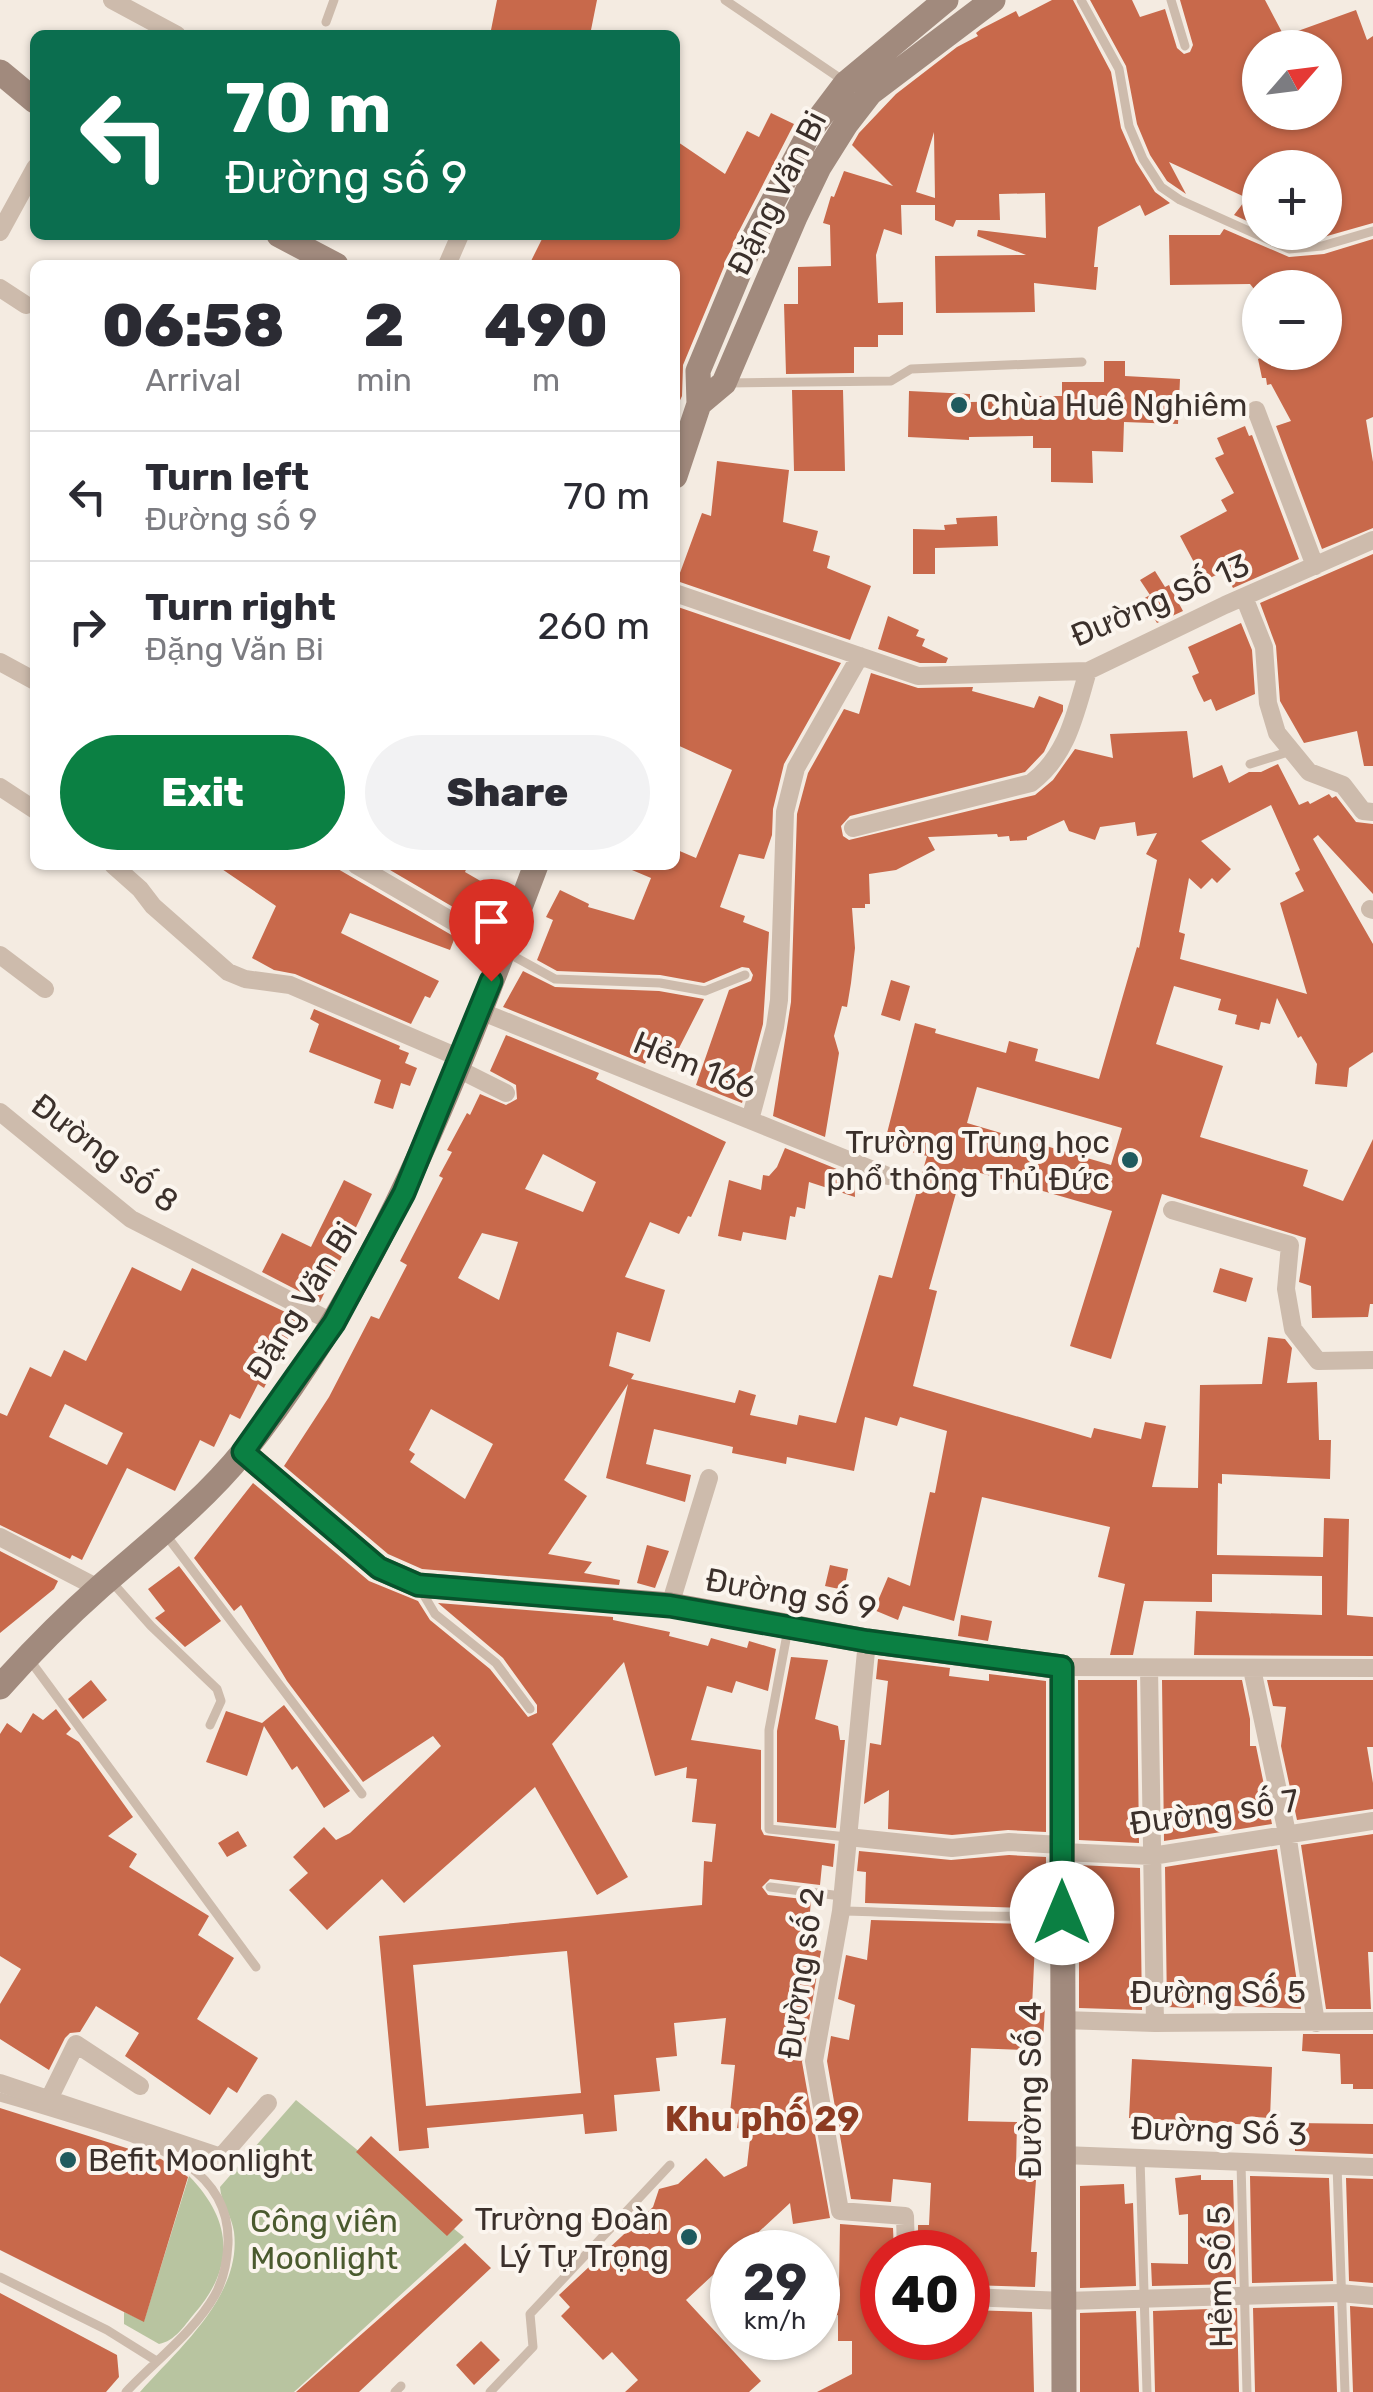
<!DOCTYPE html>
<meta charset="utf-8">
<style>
:root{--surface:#fff;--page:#f2f2f3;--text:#2b2b33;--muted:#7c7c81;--line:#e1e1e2;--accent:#0b8043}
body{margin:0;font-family:Rubik,sans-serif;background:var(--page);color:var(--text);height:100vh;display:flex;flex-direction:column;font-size:38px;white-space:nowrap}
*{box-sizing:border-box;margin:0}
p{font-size:32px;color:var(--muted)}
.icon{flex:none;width:55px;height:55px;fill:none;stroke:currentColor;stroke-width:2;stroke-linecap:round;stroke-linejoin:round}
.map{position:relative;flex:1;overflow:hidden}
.drawer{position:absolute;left:30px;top:260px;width:650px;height:610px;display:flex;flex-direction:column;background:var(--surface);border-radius:15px;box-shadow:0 2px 8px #0004}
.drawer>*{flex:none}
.guide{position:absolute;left:30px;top:30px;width:650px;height:210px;border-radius:15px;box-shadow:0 2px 8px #0004;background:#0b6e4f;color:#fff;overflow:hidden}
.needle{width:65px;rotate:62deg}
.controls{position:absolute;left:1242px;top:30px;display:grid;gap:20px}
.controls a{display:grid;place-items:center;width:100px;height:100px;border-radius:50%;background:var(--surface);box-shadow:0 2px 8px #0004;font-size:50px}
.speed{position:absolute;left:710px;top:2230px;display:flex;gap:20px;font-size:50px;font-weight:700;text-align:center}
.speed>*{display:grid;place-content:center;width:130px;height:130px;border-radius:50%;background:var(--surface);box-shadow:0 2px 8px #0004;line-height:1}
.speed small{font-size:25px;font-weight:400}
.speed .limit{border:15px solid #d22;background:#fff;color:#111}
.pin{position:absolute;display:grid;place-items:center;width:85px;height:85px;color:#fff;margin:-102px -42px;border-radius:50% 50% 50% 0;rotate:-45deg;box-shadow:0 0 10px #0007}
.pin .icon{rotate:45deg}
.me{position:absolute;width:110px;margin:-55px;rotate:0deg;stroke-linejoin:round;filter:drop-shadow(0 0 8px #0008)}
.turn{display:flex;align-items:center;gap:35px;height:210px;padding:0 30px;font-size:45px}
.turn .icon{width:130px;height:130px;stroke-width:2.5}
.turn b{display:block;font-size:70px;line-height:85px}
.eta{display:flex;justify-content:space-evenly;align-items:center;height:170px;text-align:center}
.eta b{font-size:60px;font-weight:800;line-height:70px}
.button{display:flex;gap:20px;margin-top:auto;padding:20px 30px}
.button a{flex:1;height:115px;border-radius:60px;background:var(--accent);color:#fff;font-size:40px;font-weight:800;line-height:115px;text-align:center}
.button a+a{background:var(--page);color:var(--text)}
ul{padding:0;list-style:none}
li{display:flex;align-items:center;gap:30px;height:130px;padding:0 30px;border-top:2px solid var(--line)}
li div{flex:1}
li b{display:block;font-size:38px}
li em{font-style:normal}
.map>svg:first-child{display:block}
.green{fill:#b8c4a0}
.building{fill:#c8694b;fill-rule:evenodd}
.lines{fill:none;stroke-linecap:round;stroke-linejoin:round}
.lane{stroke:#cdbbac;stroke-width:9}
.street{stroke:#cdbbac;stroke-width:18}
.secondary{stroke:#a18a7d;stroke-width:25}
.route-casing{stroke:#07532c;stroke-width:25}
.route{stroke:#0b8043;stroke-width:18}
.poi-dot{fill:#1f5a5e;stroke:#fbf5ee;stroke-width:4}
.labels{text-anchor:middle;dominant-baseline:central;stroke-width:8;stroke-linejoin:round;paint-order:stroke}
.street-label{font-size:32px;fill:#3b302b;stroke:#fbf5ee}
.poi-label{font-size:32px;fill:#3b302b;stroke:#fbf5ee;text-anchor:start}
.park-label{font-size:32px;fill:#4a5a2e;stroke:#fbf5ee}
.neighbourhood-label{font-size:35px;font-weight:bold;fill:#8c3b22;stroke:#fbf5ee}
</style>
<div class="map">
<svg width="1373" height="2392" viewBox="0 0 1373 2392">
<rect width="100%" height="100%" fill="#f4ebe1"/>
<!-- green -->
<path class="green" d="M296,2100l168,137 -170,155h-154c38,-43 102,-96 94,-160 -2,-16 -13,-29 -14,-45z
M189,2176c43,44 47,90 5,138 -10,12 -19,27 -35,30l-35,-20v-12l20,9z"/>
<!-- building -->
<path class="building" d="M497,0h100l-7,35h-100z
M1052,0h21l38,72 10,56 15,34 19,30 15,11 -25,13 -5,-11 -42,22 -4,40h4l-2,23 -62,-7 1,29 -99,1 -1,-57 91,-1 -49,-19 1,-6 68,8 -1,-45 -46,1 1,26h-44l-3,7 -18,-7v-15h-34l1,30 -18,-6 -8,26 2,48 25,-1v33h-25v12h-24v26l-68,1 -2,-70h14v-37l33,-1 -1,-41 -7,-2 8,-27 3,1 10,-26 49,15 -41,-41 7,-12 37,-39 61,-47 21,-11 -2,-3 5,-4 35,-18 3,6zM934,132l1,66 -19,-6z
M1090,0h42l8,17 25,-8 12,39 7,6 6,-2 3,-7 -13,-45h85l19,36 72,-26 11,30 6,-4v187l-53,15 -30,3 -18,-9h53v-64h-65v59l-26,-12 13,-17 -78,-36 17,32 -19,-13 -17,-26 -13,-31 -11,-58zM1260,48h65v64h-65z
M771,113l23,11 -56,109 -55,132 -1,31 -7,15v-146h-146l15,-30h131v-95l50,34 22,-43 12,6z
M1224,229l65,28 35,-3 49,-15v178l-7,3 7,42v66l-51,21 -46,-123 15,-5 -20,-37 -4,1 -1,-7h-4l-4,-19 19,-7h48v-64l-56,-4 -9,4 -2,6 -8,-10 -80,1 -1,-50h51z
M1104,361h21v15l55,3 -2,45 -54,-2 -1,30 -31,-1 1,32 -42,-1v-34h-18v-12l-64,1v3l-61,-3 1,-46 61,3v8l58,-1 1,-5h33v-14h42z
M792,390h51l2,81h-51z
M1245,426l4,10 3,-1 47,124 -66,29 -9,-17 -20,10 -24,-45 47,-25 -6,-11 13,-7 -19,-35 9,-4 -7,-16z
M717,461l72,9 -6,52 35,9 -5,20 17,5 -3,12 44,18 -21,54 -173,-59 25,-68 9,3z
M997,516l1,30 -63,2v26h-22v-45l32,1 -1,-5 13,-1 -1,-6z
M1373,554v212h-9l-7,-35 -53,12 -24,-42 -4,-55 -16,-43z
M1155,571l10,16 4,-2 14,26 -26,12 -14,-24 7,-4 -10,-15z
M675,606l166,57 -57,101 -11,45 -1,26 -8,24 -25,-5 -19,53 25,9 -2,6 26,10 -6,92 -21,79 -46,-18 33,-95 22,-9 2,-6 -4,-7 -7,-1 -38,16 -44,-8 -103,-4 -20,-11 16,-40 -7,-3 14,-27 29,14 -1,3 46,13 17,-42 -31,-13h55v-16l21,9 36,-88 -57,-26z
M888,616l31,14 -3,6 9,3 -3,7 26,12 -2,5h-26l-42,-14z
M1241,623l11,27 3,44 -39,17 -5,-12 -7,3 -6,-12 -6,-14 7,-3 -11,-26z
M871,673l47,15 55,-1 -1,4 62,17 5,-12 24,9v6l-19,41 -19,20 -175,44 -9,10 2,10 6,4 186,-45 18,-15 22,-31 38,9 -3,-24 77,-3 6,47 29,-13 7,18 20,-11h12l17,-8 21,41 9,-4 2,3 19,-10 3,4 4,-2 20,26 17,2v70l-55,-59 -5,4 60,105v108l-24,16 -2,19 -32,-3 2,-20 -16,-28 -3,2 -21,-40 -7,26 -9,-2 -2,8 -24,-6 2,-9 -19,-5 3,-11 -47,-13 -18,58 67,22 -23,71 108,33 -5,16 40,15 30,-62v165h-3l-2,13 -56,1 -1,-32 -12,-4 7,-44 -144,-44 -51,165 -41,-13 42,-135 -149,-43 -34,121 8,2 -24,95 178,52 3,-10 47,11 4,-17 21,4 -14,61 46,1 2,-103 62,-1 6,-47 17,2 7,9 -5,35 30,-1 2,58h12l-1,39 -108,-5v10l-4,-1 -1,72 106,2 1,-39 25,1 -2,96 26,2v39l-179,-1 2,-44 126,4v-39l-110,-2v28l-68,-1 -11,54h-23l15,-71 -27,-7 12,-50 -128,-30 -28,124 -51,-15 -5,14 -24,-10 14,-33 22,9 20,-94 5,1 12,-62 -47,-14 -3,9 -32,-9 -11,54 -67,-14 -1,7 -54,-11 1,-6 -79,-18 -8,35 45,11 -6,27 -79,-24 22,-94 -64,96 23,16 -39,58 44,8 -8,11 36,7 -1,5 -197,-16 -34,-15 -104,-88 45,-69 42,-81 8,3 28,-54 -7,-4 43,-83 -4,-2 13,-24 -5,-2 20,-37 3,2 10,-21 26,11 11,-6 -1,-14 -26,-14 16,-36 93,38 -3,6 130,63 -35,75 -3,-1 -9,18 -29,-12 -25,55 40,13 -15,52 -33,-10 -8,34 25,8 -3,5 104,24 4,-13 17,5 -6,20 47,10 2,-10 37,8 43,-148 13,3 35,-122 -43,-11 31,-122 21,6 -1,4 71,20 3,-12 29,8 -3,12 64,18 38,-132 2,1 18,-88 -11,-6 11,-21 -20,3 -2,-14 -35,5 -5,13 -26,-9 -5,-11 -37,17v3l-17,1 -1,-5 -11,1 -1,-3 -69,3 7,13 -39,20 -27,4 1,30h-5v4h-13l3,40 -4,35 -4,24 -5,-1 -8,30 5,17 -14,84 -52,-21 18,-114 6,-188 11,-41 36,-64 15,5zM1271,805l29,65 -5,3 9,18 -24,12 27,91 -127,-35 5,-25 -6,-2 10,-54 12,11 11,-11 5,5 14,-14 -30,-28zM977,1087l145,41 -11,37 -144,-42zM543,1154l53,28 -13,30 -58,-23zM482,1233l36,9 -19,58 -41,-22zM431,1409l62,35 -28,55 -55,-37 5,-8 -6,-4z
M216,865h115l124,72 -5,13 -100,-37 -9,20 98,48 -9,17 -5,-2 -14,28 -116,-50 -21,-4 -22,-12 24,-52z
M393,865h75l-3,7 19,11 -2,5 14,6 -14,30 -92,-54z
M523,971l32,16 104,4 45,8 -27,53 -4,-1 -2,3 -19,-6 -7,16 -142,-57z
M891,980l19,6 -10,35 -19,-6z
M314,1009l86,37 -1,3 10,4 -4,10 12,5 -7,18 -9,-3 -8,26 -19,-6 7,-23 -72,-28 10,-28 -9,-5z
M785,1148l69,28 1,21 -46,-15 -4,27 -8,-2 -2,10 -5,-1 -4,24 -43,-8 -2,9 -23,-5 11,-56 32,10 2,-15 6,1 8,-9z
M344,1180l28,14 -52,108 -58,-30 20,-39 29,14z
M132,1267l49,24 11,-23 106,50 -34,70 -6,-4 -18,35 -10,-5 -16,33 -14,-7 -25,51 -48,-23 -45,92 -10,-5 -2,4 -70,-34v-112l7,3 23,-49 21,10 13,-27 22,11zM65,1404l58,29 -16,32 -58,-28z
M1220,1268l33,10 -7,24 -33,-10z
M253,1483l116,98 49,20 12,19 60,49 38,48 9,-4v-8l-34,-47 -65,-55 175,14v3l57,12 -1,4 39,10 3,-8 36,10 2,-7 27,8 -8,42 -32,-10 -4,12 -25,-7 -16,54 70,10v79l3,6 71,9 -2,23 -11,-2 -2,20 -50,-6 -8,8 6,8 43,5 -3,37 10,1 -1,12 4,1 -19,111 28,156 -37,6 -3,-21 -53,49h-5v21h-17l-29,27 75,81 -12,11h-124l13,-12 -26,-28 -9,8 -42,-44 9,-9 -11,-12 94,-88 6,-18 19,-5 28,-26 18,19 23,-11 4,-36 -14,-2 2,-14 -9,-1 5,-48 -14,-1 5,-46 -52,5 3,33 -21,2 4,33 -46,4 3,36 -32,3 -2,-20 -156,14 2,20 -30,3 -20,-215 323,-31 2,-44 8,1 4,-38 -24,-2 5,-43 -11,-1 1,-11 -32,9 -31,-114 -72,82 76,133 -31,18 -62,-108 -131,116 -22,-24 -55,51 -38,-40 19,-17 -15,-16 31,-30 12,13 14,-7 91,-87 -8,-10 -70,46 -76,-101 -46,-76 -7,6 -40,-53zM567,1951l14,142 -155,13 -13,-141z
M647,1545l22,6 -14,37 -18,-5z
M0,1551l58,30 -4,8 -54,44z
M830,1565l18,4 -4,21 -19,-4z
M179,1566l42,55 -36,26 -30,-29 10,-7 -17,-22z
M961,1615l31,6 -4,20 -30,-5z
M791,1657l37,3 -13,59 23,7 2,14h5l-9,88 -59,-6v-91z
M878,1659l72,9 -1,8 40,5v-7l57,7v151l-38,-2 -56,5 -64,-6 1,-39 -25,14 6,-61 11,2 7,-64 -12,-2z
M91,1680l16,20 -24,19 -15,-20z
M1078,1680h59l2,163 -60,-3z
M1162,1680h80l8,39v27h6l16,78 -108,17z
M1267,1680h106v67h-6l6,36v26l-76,11 -16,-74 5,-39 -13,-1z
M284,1705l66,86 -26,17 -27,-42 -5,4 -28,-44 -17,50 -41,-14 20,-51 36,12z
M56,1709l15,20 -5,5 13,8 54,75 -25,19 29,18 -8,13 80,49 -11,19 36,23 -37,61 61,39 -21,35 -9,-6 -18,28 -85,-59 14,-23 -43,-27 -16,26 -10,1 -5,5 -16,32 -49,-31v-35l21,-35 -21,-13v-222l7,-11 14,10 12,-20 10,7z
M238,1831l9,15 -20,11 -9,-14z
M1373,1834v118h-5l3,57h-45l-25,-164z
M1277,1849l24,160 -107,-5v4l-27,-1 -2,-140z
M859,1851l92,9 58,-5 37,2v27l-7,-1v15l-14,-1v11l-160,-5 1,-31 -9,-1z
M1079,1865l61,3 2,142 -63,-2z
M871,1920l154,4v18l10,1 -3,64 13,1 -2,32 -20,-1v11l-52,-2 -3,73 49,1 -1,46h17v12h3l-5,72h6l-2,35 -67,-2v-33h-50v-27h11l2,-42 -38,-4 -2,23 -40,-3 -24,-138 4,-25 18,4 6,-35 -17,-6 8,-44 21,5z
M1303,2034h70v55h-20v-5h-12l-1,-30 -38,-3z
M1132,2059l140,8 -2,51 -15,-1 -1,8 -125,-7z
M0,2108l161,51 27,18 -44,145 -144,-72z
M1295,2123l78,1v30l-78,-3z
M371,2136l92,84 -16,16 -91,-84z
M1201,2175v5h32l3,104 -84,2 -1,-23 37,1v-50l-9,1 -4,-37z
M1250,2176l79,2 4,103 -81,2z
M1346,2178l27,1v104l-24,-2z
M1124,2184l1,20 8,-1 3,83 -56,2v-102z
M840,2224l53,4 1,24h-12v86h86v-28l64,2 2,80h-217l35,-18v-33h-14v-26l-4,1 1,-31h4z
M465,2243l26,25 -132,124h-63z
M0,2293l117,62 2,22 -13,15h-106z
M1334,2306l3,86h-82l-2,-84z
M1350,2306l23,2v84h-20z
M1237,2308l2,84h-84l-2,-81z
M1136,2311l3,81h-59v-79z
M481,2341l19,19 -26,25 -18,-20z"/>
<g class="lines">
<!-- lane -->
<path class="lane" d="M725,0l119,81
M1081,0l38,69 10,57 14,33 18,28 19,13 109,49 33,-3 51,-15
M1171,0l14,46
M326,22l8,-22
M727,383l164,-2 20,-12 171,-7
M1250,764l41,-13
M504,951l51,28 105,4 45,8 40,-16
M166,1535l196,259
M111,1581l40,45 66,63 4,12 -11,24
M422,1592l13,22 61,49 34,46
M788,1629l-19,101v99l78,8
M29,1659l227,308
M770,1887l71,9
M841,1911c72,1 144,9 217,3
M0,2097c32,9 64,19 96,29 59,19 135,42 132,118 -1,18 -4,35 -13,51 -21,37 -60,66 -89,97
M1140,2158l7,234
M1241,2163l6,229
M1337,2165l8,227
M0,2277l107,53 48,30
M395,2392l6,-6
M490,2392l43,-45 -3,-33 140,-149"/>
<!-- street -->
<path class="street" d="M112,0l65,35
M0,232l35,-64
M447,265l13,-30
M0,288l26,17
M1256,410l59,156
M675,593l243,83 170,-5 137,-66 148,-65
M1244,597l20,50 4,56 9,30 32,39 34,13 20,26 10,1
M0,662l35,19
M0,787l35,23
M853,828l178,-45c37,-28 44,-69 57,-112
M113,865l27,24 13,17 75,66 17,7 45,6 170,73
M356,865l146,85
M1370,909l3,1
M0,955l45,34
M480,1011l408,165
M456,1068l50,25
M0,1112l131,107 203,104
M750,1120l25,-93 4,-27 6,-188 11,-44 64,-112
M1172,1210l118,35 -4,44 7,40 25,32 55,-1
M0,1537l98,51
M670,1605l39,-127
M867,1641l-26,270 -27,150 26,150 65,5 1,36
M1062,1667l311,1
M1149,1668l6,355
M1252,1669l35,164 29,190
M848,1837l104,11 57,-6 53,3
M1062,1852l90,4 221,-35
M1063,2020l92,3 218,-2
M0,2083l221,74 47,-54
M49,2099l27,-55 64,42
M1063,2155l310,12
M968,2297l96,4 276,-8 33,3"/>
<!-- secondary -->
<path class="secondary" d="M0,72l35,29
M279,235l57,30
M699,404l25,-21 71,-166 24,-50 27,-43 24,-31 123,-93
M675,476l24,-72 -1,-33 55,-132 59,-111 34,-45 100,-83
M243,1452l136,116 39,17 252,20 197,36 195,26 2,725
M0,1687c31,-35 66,-70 101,-101 49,-43 102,-84 143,-135 138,-172 215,-382 292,-586"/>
</g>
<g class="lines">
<defs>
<path id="route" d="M491,981l-87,212 -70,130 -91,129 136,116 39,17 252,21 197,35 195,26v246"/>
</defs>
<!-- route casing -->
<use href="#route" class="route-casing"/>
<!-- route -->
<use href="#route" class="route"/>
</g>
<!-- markers -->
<g class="poi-dot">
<circle cx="959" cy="405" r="10"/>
<circle cx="1130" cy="1160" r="10"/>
<circle cx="68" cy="2160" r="10"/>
<circle cx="689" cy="2237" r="10"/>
</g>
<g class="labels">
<!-- street labels -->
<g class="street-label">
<text transform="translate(777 193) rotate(-63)">Đặng Văn Bi</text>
<text transform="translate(1160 600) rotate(-23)">Đường Số 13</text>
<text transform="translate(695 1065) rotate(22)">Hẻm 166</text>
<text transform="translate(105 1153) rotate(37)">Đường số 8</text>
<text transform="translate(302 1301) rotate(-58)">Đặng Văn Bi</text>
<text transform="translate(791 1594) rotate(10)">Đường số 9</text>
<text transform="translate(1214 1812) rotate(-8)">Đường số 7</text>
<text transform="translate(801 1973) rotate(-82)">Đường số 2</text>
<text x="1218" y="1992">Đường Số 5</text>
<text transform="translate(1030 2090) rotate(-90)">Đường Số 4</text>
<text transform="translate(1219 2131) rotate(2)">Đường Số 3</text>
<text transform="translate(1220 2277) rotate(-91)">Hẻm Số 5</text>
</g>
<!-- poi labels -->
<g class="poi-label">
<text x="979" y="405">Chùa Huê Nghiêm</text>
<text x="1110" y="1142" text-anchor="end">Trường Trung học<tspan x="1110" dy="37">phổ thông Thủ Đức</tspan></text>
<text x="88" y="2160">Befit Moonlight</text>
<text x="669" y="2219" text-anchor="end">Trường Đoàn<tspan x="669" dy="37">Lý Tự Trọng</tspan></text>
</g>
<!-- park labels -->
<g class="park-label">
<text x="324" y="2221">Công viên<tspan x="324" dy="37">Moonlight</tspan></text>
</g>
<!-- neighbourhood labels -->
<g class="neighbourhood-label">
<text x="762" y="2119">Khu phố 29</text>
</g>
</g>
</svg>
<div class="controls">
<a><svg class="needle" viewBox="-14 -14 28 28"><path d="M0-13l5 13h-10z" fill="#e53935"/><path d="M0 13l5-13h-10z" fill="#7c7c81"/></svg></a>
<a>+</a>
<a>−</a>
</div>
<div class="speed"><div>29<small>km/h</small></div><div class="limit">40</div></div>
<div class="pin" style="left:491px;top:981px;background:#d93025"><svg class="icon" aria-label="arrive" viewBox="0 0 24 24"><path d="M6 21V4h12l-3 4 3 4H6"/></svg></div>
<svg class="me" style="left:1062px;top:1913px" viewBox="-20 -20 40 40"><circle r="19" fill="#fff"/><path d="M0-13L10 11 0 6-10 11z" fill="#0b8043"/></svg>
<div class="guide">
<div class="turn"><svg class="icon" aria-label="left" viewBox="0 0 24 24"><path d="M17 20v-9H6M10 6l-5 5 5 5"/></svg><div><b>70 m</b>Đường số 9</div></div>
</div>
<section class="drawer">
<div class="eta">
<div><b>06:58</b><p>Arrival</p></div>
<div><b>2</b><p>min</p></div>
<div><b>490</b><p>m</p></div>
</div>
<ul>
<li><svg class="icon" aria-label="left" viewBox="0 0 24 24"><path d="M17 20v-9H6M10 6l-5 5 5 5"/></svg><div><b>Turn left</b><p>Đường số 9</p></div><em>70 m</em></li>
<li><svg class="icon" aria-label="right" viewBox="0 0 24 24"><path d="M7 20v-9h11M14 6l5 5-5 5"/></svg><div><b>Turn right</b><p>Đặng Văn Bi</p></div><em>260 m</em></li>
</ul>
<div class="button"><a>Exit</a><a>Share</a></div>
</section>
</div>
